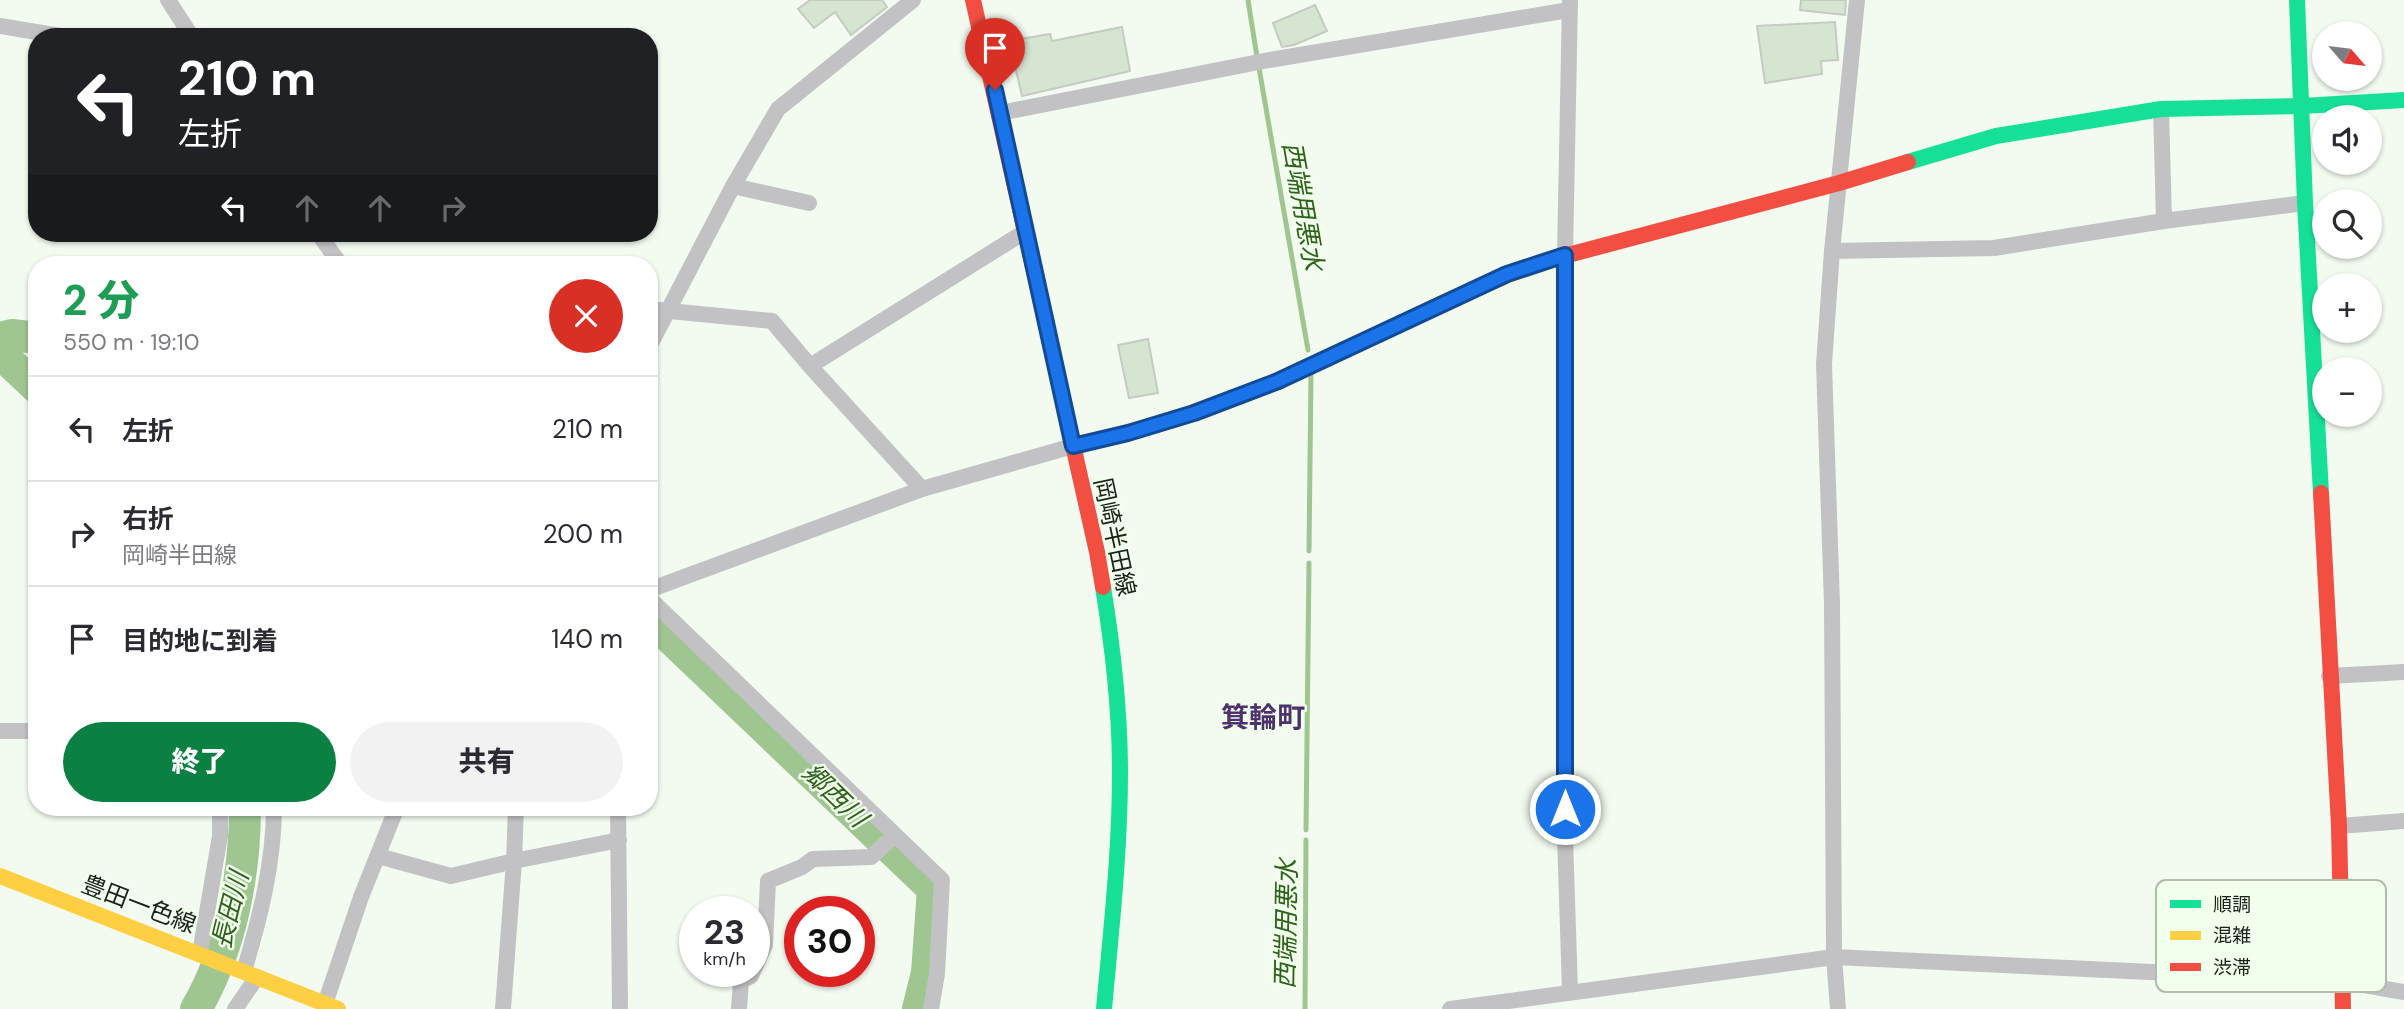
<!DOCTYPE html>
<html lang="ja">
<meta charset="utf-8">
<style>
:root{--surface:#fff;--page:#f2f2f3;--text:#2b2b33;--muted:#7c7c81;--line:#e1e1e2;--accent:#0b8043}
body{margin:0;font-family:"DM Sans","Noto Sans JP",sans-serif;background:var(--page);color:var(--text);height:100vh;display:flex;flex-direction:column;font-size:26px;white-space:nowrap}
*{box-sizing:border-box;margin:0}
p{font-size:23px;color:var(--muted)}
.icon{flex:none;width:38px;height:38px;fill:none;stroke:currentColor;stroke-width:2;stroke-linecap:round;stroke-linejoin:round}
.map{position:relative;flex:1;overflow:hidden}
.drawer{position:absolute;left:28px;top:256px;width:630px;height:560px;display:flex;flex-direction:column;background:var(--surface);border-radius:28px;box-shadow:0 2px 5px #0004}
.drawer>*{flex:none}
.hud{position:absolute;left:28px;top:28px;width:630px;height:214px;border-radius:28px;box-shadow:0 2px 5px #0004;background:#202124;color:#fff;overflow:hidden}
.needle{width:46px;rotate:118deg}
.fabs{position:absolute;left:2312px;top:21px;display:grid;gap:14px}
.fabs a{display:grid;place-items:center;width:70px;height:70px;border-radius:50%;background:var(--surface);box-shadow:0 2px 5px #0004;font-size:35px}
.speed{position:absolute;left:679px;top:896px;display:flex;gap:14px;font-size:35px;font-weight:700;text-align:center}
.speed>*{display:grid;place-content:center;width:91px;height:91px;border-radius:50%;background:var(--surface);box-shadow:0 2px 5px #0004;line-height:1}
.speed small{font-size:18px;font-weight:400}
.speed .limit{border:10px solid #d22;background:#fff;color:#111}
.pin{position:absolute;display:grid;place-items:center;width:60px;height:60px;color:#fff;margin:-72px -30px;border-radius:50% 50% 50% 0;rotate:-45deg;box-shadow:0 0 7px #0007}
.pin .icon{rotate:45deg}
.me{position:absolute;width:77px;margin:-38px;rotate:0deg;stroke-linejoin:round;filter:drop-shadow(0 0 5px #0008)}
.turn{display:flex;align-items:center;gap:24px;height:147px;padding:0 35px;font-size:32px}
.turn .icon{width:91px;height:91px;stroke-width:2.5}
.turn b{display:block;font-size:49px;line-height:60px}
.lanes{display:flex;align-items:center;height:66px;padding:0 35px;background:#0003;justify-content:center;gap:35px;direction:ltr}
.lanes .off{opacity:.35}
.round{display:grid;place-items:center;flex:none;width:74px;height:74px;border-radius:37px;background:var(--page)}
.summary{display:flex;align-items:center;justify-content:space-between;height:119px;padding:0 35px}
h1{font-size:42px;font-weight:800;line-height:52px;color:#1e9e55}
.primary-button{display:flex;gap:14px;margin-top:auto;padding:14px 35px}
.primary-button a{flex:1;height:80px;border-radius:42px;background:var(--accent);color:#fff;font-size:28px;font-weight:800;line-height:80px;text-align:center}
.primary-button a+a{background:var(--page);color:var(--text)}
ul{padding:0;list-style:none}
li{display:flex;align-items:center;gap:21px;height:105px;padding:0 35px;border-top:2px solid var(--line)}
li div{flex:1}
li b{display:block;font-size:26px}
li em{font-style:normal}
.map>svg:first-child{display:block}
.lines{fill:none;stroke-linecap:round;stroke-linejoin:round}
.stream{stroke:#9fc691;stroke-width:5}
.river{stroke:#9fc691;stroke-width:32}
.building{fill:#d6e5d2;stroke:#c4ccc2;stroke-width:2}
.street{stroke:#c2c2c4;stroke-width:16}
.fast{stroke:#16e098;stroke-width:16}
.slow{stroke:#ffcf43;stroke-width:16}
.jam{stroke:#f24e42;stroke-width:16}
.route-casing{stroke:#114b97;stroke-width:18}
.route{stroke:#1a73e8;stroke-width:12}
.labels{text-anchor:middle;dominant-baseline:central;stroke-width:5;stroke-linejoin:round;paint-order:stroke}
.street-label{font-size:24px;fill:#1a2217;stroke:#f1ffed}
.water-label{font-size:26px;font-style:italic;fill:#31621b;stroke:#f1ffed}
.quarter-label{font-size:28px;font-weight:bold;fill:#4d326d;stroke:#f1ffed}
.key{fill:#f1ffed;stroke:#b0bdad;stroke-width:2}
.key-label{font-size:19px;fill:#1a2217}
</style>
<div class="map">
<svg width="2404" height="1009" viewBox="0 0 2404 1009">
<rect width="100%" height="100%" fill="#f3fbf1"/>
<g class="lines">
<!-- stream -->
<path class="stream" d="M1248,0l9,57
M1259,68l49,282
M1309,551l2,-178
M1306,830l3,-267
M1305,1009l1,-169"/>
<!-- river -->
<path class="river" d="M0,338l12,-3 25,3
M0,353l37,35
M649,618l284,271 -6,84 -9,36
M196,1009c35,-60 49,-134 49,-202"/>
</g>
<!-- building -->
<path class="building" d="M810,0h72l5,7 -36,28 -16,-23 -21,16 -16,-19z
M1801,0h45l-1,15 -45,-5z
M1315,5l12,26 -33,14 -12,2 -9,-24z
M1835,22l3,38 -17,1 1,13 -57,9 -8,-57z
M1122,27l8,44 -108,25 -13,-55 41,-7 2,7z
M1148,339l10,54 -29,5 -11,-53z"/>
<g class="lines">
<!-- street -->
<path class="street" d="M168,0l24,37
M0,26l66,11
M2161,109l3,112
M1000,113l269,-53 300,-50
M733,186l76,17
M318,233l22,31
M1832,251l162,-3 170,-27 141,-18
M649,309l123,12 38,45 216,-135
M649,347l84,-161 45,-77 135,-109
M810,366l112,123
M649,590l273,-101 151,-43
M649,598l293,282 -5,94 -6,35
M2329,676l75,-4
M0,731h37
M618,807l2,202
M2339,826l65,-5
M378,856l73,20 63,-15 105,-21
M200,953l20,-117v-29
M754,969l11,-24 3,-64 34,-14 11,-8 58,-2 24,-22
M244,971c16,-53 30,-109 30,-164
M1570,991l-5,-154v-582l5,-255
M325,1004l36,-107 36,-90
M235,1009l22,-32
M503,1009l11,-148 2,-54
M739,1009l2,-28 10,-5 2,-5
M1450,1009l384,-52 507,24 63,11
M1838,1009l-4,-52 -2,-353 -8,-240 8,-113 25,-251"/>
<!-- fast -->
<path class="fast" d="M2297,0l8,203 16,290
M1908,162l88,-26 165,-27 141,-3 102,-6
M1103,587c10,61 17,124 17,186 0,79 -9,158 -16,236"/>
<!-- slow -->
<path class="slow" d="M1073,446c71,-17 141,-37 207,-66 91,-40 178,-90 273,-121
M0,876l338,133"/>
<!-- jam -->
<path class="jam" d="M973,0l124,552 6,35
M1553,259l286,-76 69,-21
M2321,493l18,333 4,183"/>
</g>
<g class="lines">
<defs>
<path id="route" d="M995,90l78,356 55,-13 66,-20 84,-32 229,-107 58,-19v554"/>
</defs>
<!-- route casing -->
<use href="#route" class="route-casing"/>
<!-- route -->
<use href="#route" class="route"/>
</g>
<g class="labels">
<!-- street labels -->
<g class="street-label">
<text transform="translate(1115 537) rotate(78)">岡崎半田線</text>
<text transform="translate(139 904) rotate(21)">豊田一色線</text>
</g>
<!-- water labels -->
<g class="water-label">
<text transform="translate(1303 206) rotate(80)">西端用悪水</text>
<text transform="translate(835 795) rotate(44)">郷西川</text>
<text transform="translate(230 910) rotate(-76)">長田川</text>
<text transform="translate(1286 924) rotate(-89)">西端用悪水</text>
</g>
<!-- quarter labels -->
<g class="quarter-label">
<text x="1263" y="717">箕輪町</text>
</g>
</g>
<!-- legend -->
<rect x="2156" y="880" width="230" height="112" rx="10" class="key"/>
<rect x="2170" y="900" width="31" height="8" fill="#16e098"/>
<rect x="2170" y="931" width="31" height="9" fill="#ffcf43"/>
<rect x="2170" y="963" width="31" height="8" fill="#f24e42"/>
<g class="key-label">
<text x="2213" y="911">順調</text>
<text x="2213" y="942">混雑</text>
<text x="2213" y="974">渋滞</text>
</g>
</svg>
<div class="fabs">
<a><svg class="needle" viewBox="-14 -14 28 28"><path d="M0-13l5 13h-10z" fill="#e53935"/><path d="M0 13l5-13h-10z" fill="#7c7c81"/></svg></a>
<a><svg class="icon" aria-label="sound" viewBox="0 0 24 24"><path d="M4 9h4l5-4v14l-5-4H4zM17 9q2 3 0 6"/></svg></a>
<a><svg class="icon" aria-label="search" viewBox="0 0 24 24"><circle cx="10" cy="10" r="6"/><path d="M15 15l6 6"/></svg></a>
<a>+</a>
<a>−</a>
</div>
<div class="speed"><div>23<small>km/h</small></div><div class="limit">30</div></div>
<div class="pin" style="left:995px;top:90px;background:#d93025"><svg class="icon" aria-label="arrive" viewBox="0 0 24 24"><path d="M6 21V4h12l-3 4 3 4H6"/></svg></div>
<svg class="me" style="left:1565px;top:809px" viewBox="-20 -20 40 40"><circle r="17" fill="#1a73e8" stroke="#fff" stroke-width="3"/><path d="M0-11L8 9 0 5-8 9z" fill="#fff"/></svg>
<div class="hud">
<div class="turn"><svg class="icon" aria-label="left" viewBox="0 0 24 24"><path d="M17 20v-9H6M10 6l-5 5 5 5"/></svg><div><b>210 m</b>左折</div></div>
<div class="lanes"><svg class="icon" aria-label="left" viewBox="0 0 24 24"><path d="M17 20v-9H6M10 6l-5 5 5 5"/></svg><svg class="icon off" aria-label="ahead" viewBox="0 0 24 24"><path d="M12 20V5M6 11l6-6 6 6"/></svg><svg class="icon off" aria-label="ahead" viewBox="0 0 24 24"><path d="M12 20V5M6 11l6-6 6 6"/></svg><svg class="icon off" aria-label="right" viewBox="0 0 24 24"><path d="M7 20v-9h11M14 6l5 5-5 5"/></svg></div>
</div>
<section class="drawer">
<div class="summary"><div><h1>2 分</h1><p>550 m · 19:10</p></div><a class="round" style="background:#d93025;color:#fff"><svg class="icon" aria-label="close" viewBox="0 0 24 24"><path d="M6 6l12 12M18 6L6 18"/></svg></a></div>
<ul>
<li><svg class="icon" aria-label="left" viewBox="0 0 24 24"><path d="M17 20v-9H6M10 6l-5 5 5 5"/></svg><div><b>左折</b></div><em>210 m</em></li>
<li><svg class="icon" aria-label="right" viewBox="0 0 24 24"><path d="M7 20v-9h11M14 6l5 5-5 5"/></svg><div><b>右折</b><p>岡崎半田線</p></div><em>200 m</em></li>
<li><svg class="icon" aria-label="arrive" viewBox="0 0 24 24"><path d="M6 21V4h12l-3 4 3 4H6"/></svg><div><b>目的地に到着</b></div><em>140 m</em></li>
</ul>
<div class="primary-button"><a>終了</a><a>共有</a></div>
</section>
</div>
